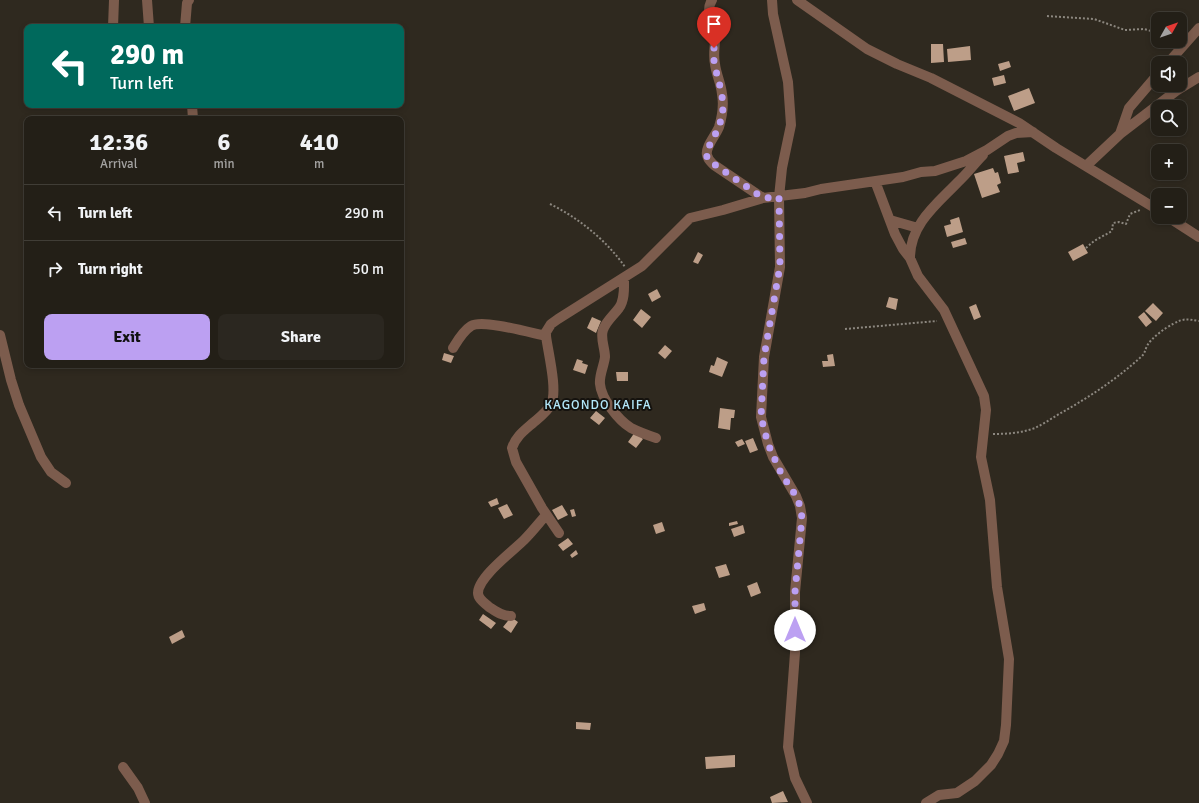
<!DOCTYPE html>
<meta charset="utf-8">
<style>
:root{--surface:#231f17;--page:#2b2720;--text:#f1f3f6;--muted:#a3a2a1;--line:#403d36;--accent:#bca0f2}
body{margin:0;font-family:Signika,sans-serif;background:var(--page);color:var(--text);height:100vh;display:flex;flex-direction:column;font-size:15px;white-space:nowrap}
*{box-sizing:border-box;margin:0}
p{font-size:13px;color:var(--muted)}
.icon{flex:none;width:22px;height:22px;fill:none;stroke:currentColor;stroke-width:2;stroke-linecap:round;stroke-linejoin:round}
.map{position:relative;flex:1;overflow:hidden}
.details{position:absolute;left:24px;top:116px;width:380px;height:252px;display:flex;flex-direction:column;background:var(--surface);border-radius:8px;box-shadow:0 2px 6px #0003,0 0 0 1px var(--line)}
.details>*{flex:none}
.banner{position:absolute;left:24px;top:24px;width:380px;height:84px;border-radius:8px;box-shadow:0 2px 6px #0003,0 0 0 1px var(--line);background:#00695c;color:#fff;overflow:hidden}
.needle{width:26px;rotate:50deg}
.controls{position:absolute;left:1151px;top:12px;display:grid;gap:8px}
.controls a{display:grid;place-items:center;width:36px;height:36px;border-radius:8px;background:var(--surface);box-shadow:0 2px 6px #0003,0 0 0 1px var(--line);font-size:20px}
.pin{position:absolute;display:grid;place-items:center;width:34px;height:34px;color:#fff;margin:-41px -17px;border-radius:50% 50% 50% 0;rotate:-45deg;box-shadow:0 0 4px #0007}
.pin .icon{rotate:45deg}
.me{position:absolute;width:44px;margin:-22px;rotate:0deg;stroke-linejoin:round;filter:drop-shadow(0 0 3px #0008)}
.turn{display:flex;align-items:center;gap:14px;height:84px;padding:0 20px;font-size:18px}
.turn .icon{width:52px;height:52px;stroke-width:2.5}
.turn b{display:block;font-size:28px;line-height:34px}
.eta{display:flex;justify-content:space-evenly;align-items:center;height:68px;text-align:center}
.eta b{font-size:24px;font-weight:700;line-height:28px}
.primary-button{display:flex;gap:8px;margin-top:auto;padding:8px 20px}
.primary-button a{flex:1;height:46px;border-radius:8px;background:var(--accent);color:#111;font-size:16px;font-weight:700;line-height:46px;text-align:center}
.primary-button a+a{background:var(--page);color:var(--text)}
ul{padding:0;list-style:none}
li{display:flex;align-items:center;gap:12px;height:56px;padding:0 20px;border-top:1px solid var(--line)}
li div{flex:1}
li b{display:block;font-size:15px}
li em{font-style:normal}
.map>svg:first-child{display:block}
.building{fill:#bd9e88}
.lines{fill:none;stroke-linecap:round;stroke-linejoin:round}
.path{stroke:#8c877f;stroke-width:2;stroke-dasharray:2 2;stroke-linecap:butt}
.minor{stroke:#7c5c4d;stroke-width:10}
.route{stroke:#bca0f2;stroke-width:7;stroke-dasharray:0 12.6}
.labels{text-anchor:middle;dominant-baseline:central;stroke-width:4;stroke-linejoin:round;paint-order:stroke}
.quarter-label{font-size:13px;letter-spacing:1px;fill:#b2e7f9;stroke:#15120e}
</style>
<div class="map">
<svg width="1199" height="803" viewBox="0 0 1199 803">
<rect width="100%" height="100%" fill="#2f291f"/>
<!-- building -->
<path class="building" d="M931,44h12l1,18 -13,1z
M970,46l1,14 -23,2 -1,-13z
M1009,61l2,6 -11,4 -2,-7z
M1004,75l2,8 -12,3 -2,-8z
M1029,88l6,15 -21,8 -6,-15z
M1023,152l2,9 -8,2 2,9 -11,2 -4,-18z
M993,168l2,5 3,-1 3,11 -4,2 3,7 -18,6 -8,-24z
M959,217l4,15 -16,5 -3,-11 7,-2 -1,-4z
M965,238l2,6 -14,4 -2,-6z
M1083,244l5,9 -15,8 -5,-9z
M698,252l5,3 -5,9 -5,-2z
M657,289l4,8 -9,5 -4,-8z
M889,297l9,2 -2,11 -10,-3z
M1153,303l10,10 -7,8 -11,-10z
M976,304l5,13 -7,3 -5,-13z
M641,309l10,8 -9,11 -9,-8z
M1144,312l8,10 -6,5 -8,-10z
M592,317l9,4 -5,12 -9,-5z
M665,345l7,6 -7,8 -7,-6z
M444,353l10,3 -3,7 -9,-3z
M833,354l2,12 -12,1 -1,-6h6l-1,-6z
M717,357l11,5 -6,15 -13,-5 2,-7 3,1z
M577,359l6,2 -1,2 6,2 -3,9 -12,-4z
M616,372h12v9h-11z
M720,408l15,2 -1,8h-3l-1,12 -12,-2z
M596,411l9,7 -6,7 -9,-7z
M635,432l8,7 -7,9 -8,-6z
M753,438l5,12 -8,3 -5,-12z
M742,439l3,5 -7,3 -3,-5z
M497,498l2,6 -8,3 -3,-5z
M507,504l6,11 -9,4 -6,-11z
M562,505l6,10 -10,5 -6,-10z
M574,509l2,7 -4,1 -2,-7z
M737,521l1,3 -9,2v-3z
M662,522l3,9 -9,3 -3,-9z
M743,525l2,8 -11,4 -3,-8z
M568,538l5,6 -10,7 -5,-6z
M576,550l2,4 -6,4 -2,-3z
M726,564l4,11 -11,3 -4,-11z
M757,582l4,11 -10,4 -4,-11z
M704,603l2,7 -11,4 -3,-8z
M483,614l13,9 -5,6 -12,-9z
M511,617l7,5 -7,11 -8,-6z
M182,630l3,7 -13,7 -3,-7z
M576,722l15,1 -1,7 -14,-1z
M735,755v12l-29,2 -1,-12z
M783,791l5,11 -16,1 -2,-6z"/>
<g class="lines">
<!-- path -->
<path class="path" d="M1047,16l47,3 31,11 19,-1 14,4
M550,204c29,14 57,37 75,63
M1086,248l8,-7 18,-10 1,-8 6,-1 7,2 4,-10 10,-4
M845,329l92,-8
M993,434c14,0 28,-1 42,-6 8,-4 16,-9 24,-14 29,-16 58,-35 83,-58 3,-3 3,-6 5,-10 4,-8 18,-18 26,-22 10,-6 15,-5 26,-3"/>
<!-- minor -->
<path class="minor" d="M147,0l2,27
M712,0c-8,12 3,26 3,39 0,8 -2,16 0,25 1,10 6,19 7,30 2,11 0,23 -3,33 -3,8 -14,20 -12,28 1,5 4,7 7,10l49,33
M772,0l1,14 15,68 3,43 -9,43 -3,29 1,70 -16,90 -3,60 7,27 5,13 23,39 4,10 2,12 -7,74v61l-7,94 7,31 12,25
M797,0l70,49 30,15 34,14 88,45 37,25 102,62
M113,27l1,-27
M185,27l2,-24 2,-3
M1168,63l31,-35
M192,105l1,14
M1120,134l9,-26 29,-34
M1086,166l34,-32 56,-43 23,-14
M875,181l20,53 8,15 7,9 8,18 26,34 40,86 2,14 -5,47 9,43 7,87 12,72 -3,66 -2,16 -6,13 -7,11 -16,16 -18,12 -18,2 -13,8
M1168,217l31,20
M890,220l28,8
M910,258c0,-34 27,-54 48,-76 9,-8 16,-18 25,-27
M624,278c0,9 1,22 -5,30 -5,7 -13,13 -16,22 -3,8 2,18 2,27 -1,9 -6,18 -5,27 1,14 18,36 31,44 8,4 16,7 25,10
M0,335l11,45 8,25 22,52 10,15 15,11
M453,348c5,-8 10,-17 18,-22 12,-7 60,7 75,10
M559,533l-17,-25 -26,-46 -4,-14c4,-12 13,-18 22,-26 6,-5 14,-11 17,-18 7,-13 -3,-52 -5,-68v-4l5,-8 7,-5 84,-53 48,-48 33,-8 40,-12 42,-5 16,-4 82,-12 18,-5 14,-1 31,-10 21,-11 21,-14 8,-3 17,-1
M511,616c-9,0 -14,-4 -22,-9 -4,-4 -11,-8 -11,-14 0,-16 35,-42 46,-53 8,-8 15,-17 22,-25
M123,767l15,21 7,15"/>
</g>
<g class="lines">
<!-- route -->
<path class="route" d="M714,48v15l8,31 1,20 -5,15 -11,21 -1,4 2,6 55,38 16,-1 1,69 -16,91 -3,60 7,27 13,29 15,23 4,10 2,12 -7,74v38"/>
</g>
<g class="labels">
<!-- quarter labels -->
<g class="quarter-label">
<text x="598" y="405">KAGONDO KAIFA</text>
</g>
</g>
</svg>
<div class="controls">
<a><svg class="needle" viewBox="-14 -14 28 28"><path d="M0-13l5 13h-10z" fill="#e53935"/><path d="M0 13l5-13h-10z" fill="#a3a2a1"/></svg></a>
<a><svg class="icon" aria-label="sound" viewBox="0 0 24 24"><path d="M4 9h4l5-4v14l-5-4H4zM17 9q2 3 0 6"/></svg></a>
<a><svg class="icon" aria-label="search" viewBox="0 0 24 24"><circle cx="10" cy="10" r="6"/><path d="M15 15l6 6"/></svg></a>
<a>+</a>
<a>−</a>
</div>
<div class="pin" style="left:714px;top:48px;background:#d93025"><svg class="icon" aria-label="arrive" viewBox="0 0 24 24"><path d="M6 21V4h12l-3 4 3 4H6"/></svg></div>
<svg class="me" style="left:795px;top:630px" viewBox="-20 -20 40 40"><circle r="19" fill="#fff"/><path d="M0-13L10 11 0 6-10 11z" fill="#bca0f2"/></svg>
<div class="banner">
<div class="turn"><svg class="icon" aria-label="left" viewBox="0 0 24 24"><path d="M17 20v-9H6M10 6l-5 5 5 5"/></svg><div><b>290 m</b>Turn left</div></div>
</div>
<section class="details">
<div class="eta">
<div><b>12:36</b><p>Arrival</p></div>
<div><b>6</b><p>min</p></div>
<div><b>410</b><p>m</p></div>
</div>
<ul>
<li><svg class="icon" aria-label="left" viewBox="0 0 24 24"><path d="M17 20v-9H6M10 6l-5 5 5 5"/></svg><div><b>Turn left</b></div><em>290 m</em></li>
<li><svg class="icon" aria-label="right" viewBox="0 0 24 24"><path d="M7 20v-9h11M14 6l5 5-5 5"/></svg><div><b>Turn right</b></div><em>50 m</em></li>
</ul>
<div class="primary-button"><a>Exit</a><a>Share</a></div>
</section>
</div>
